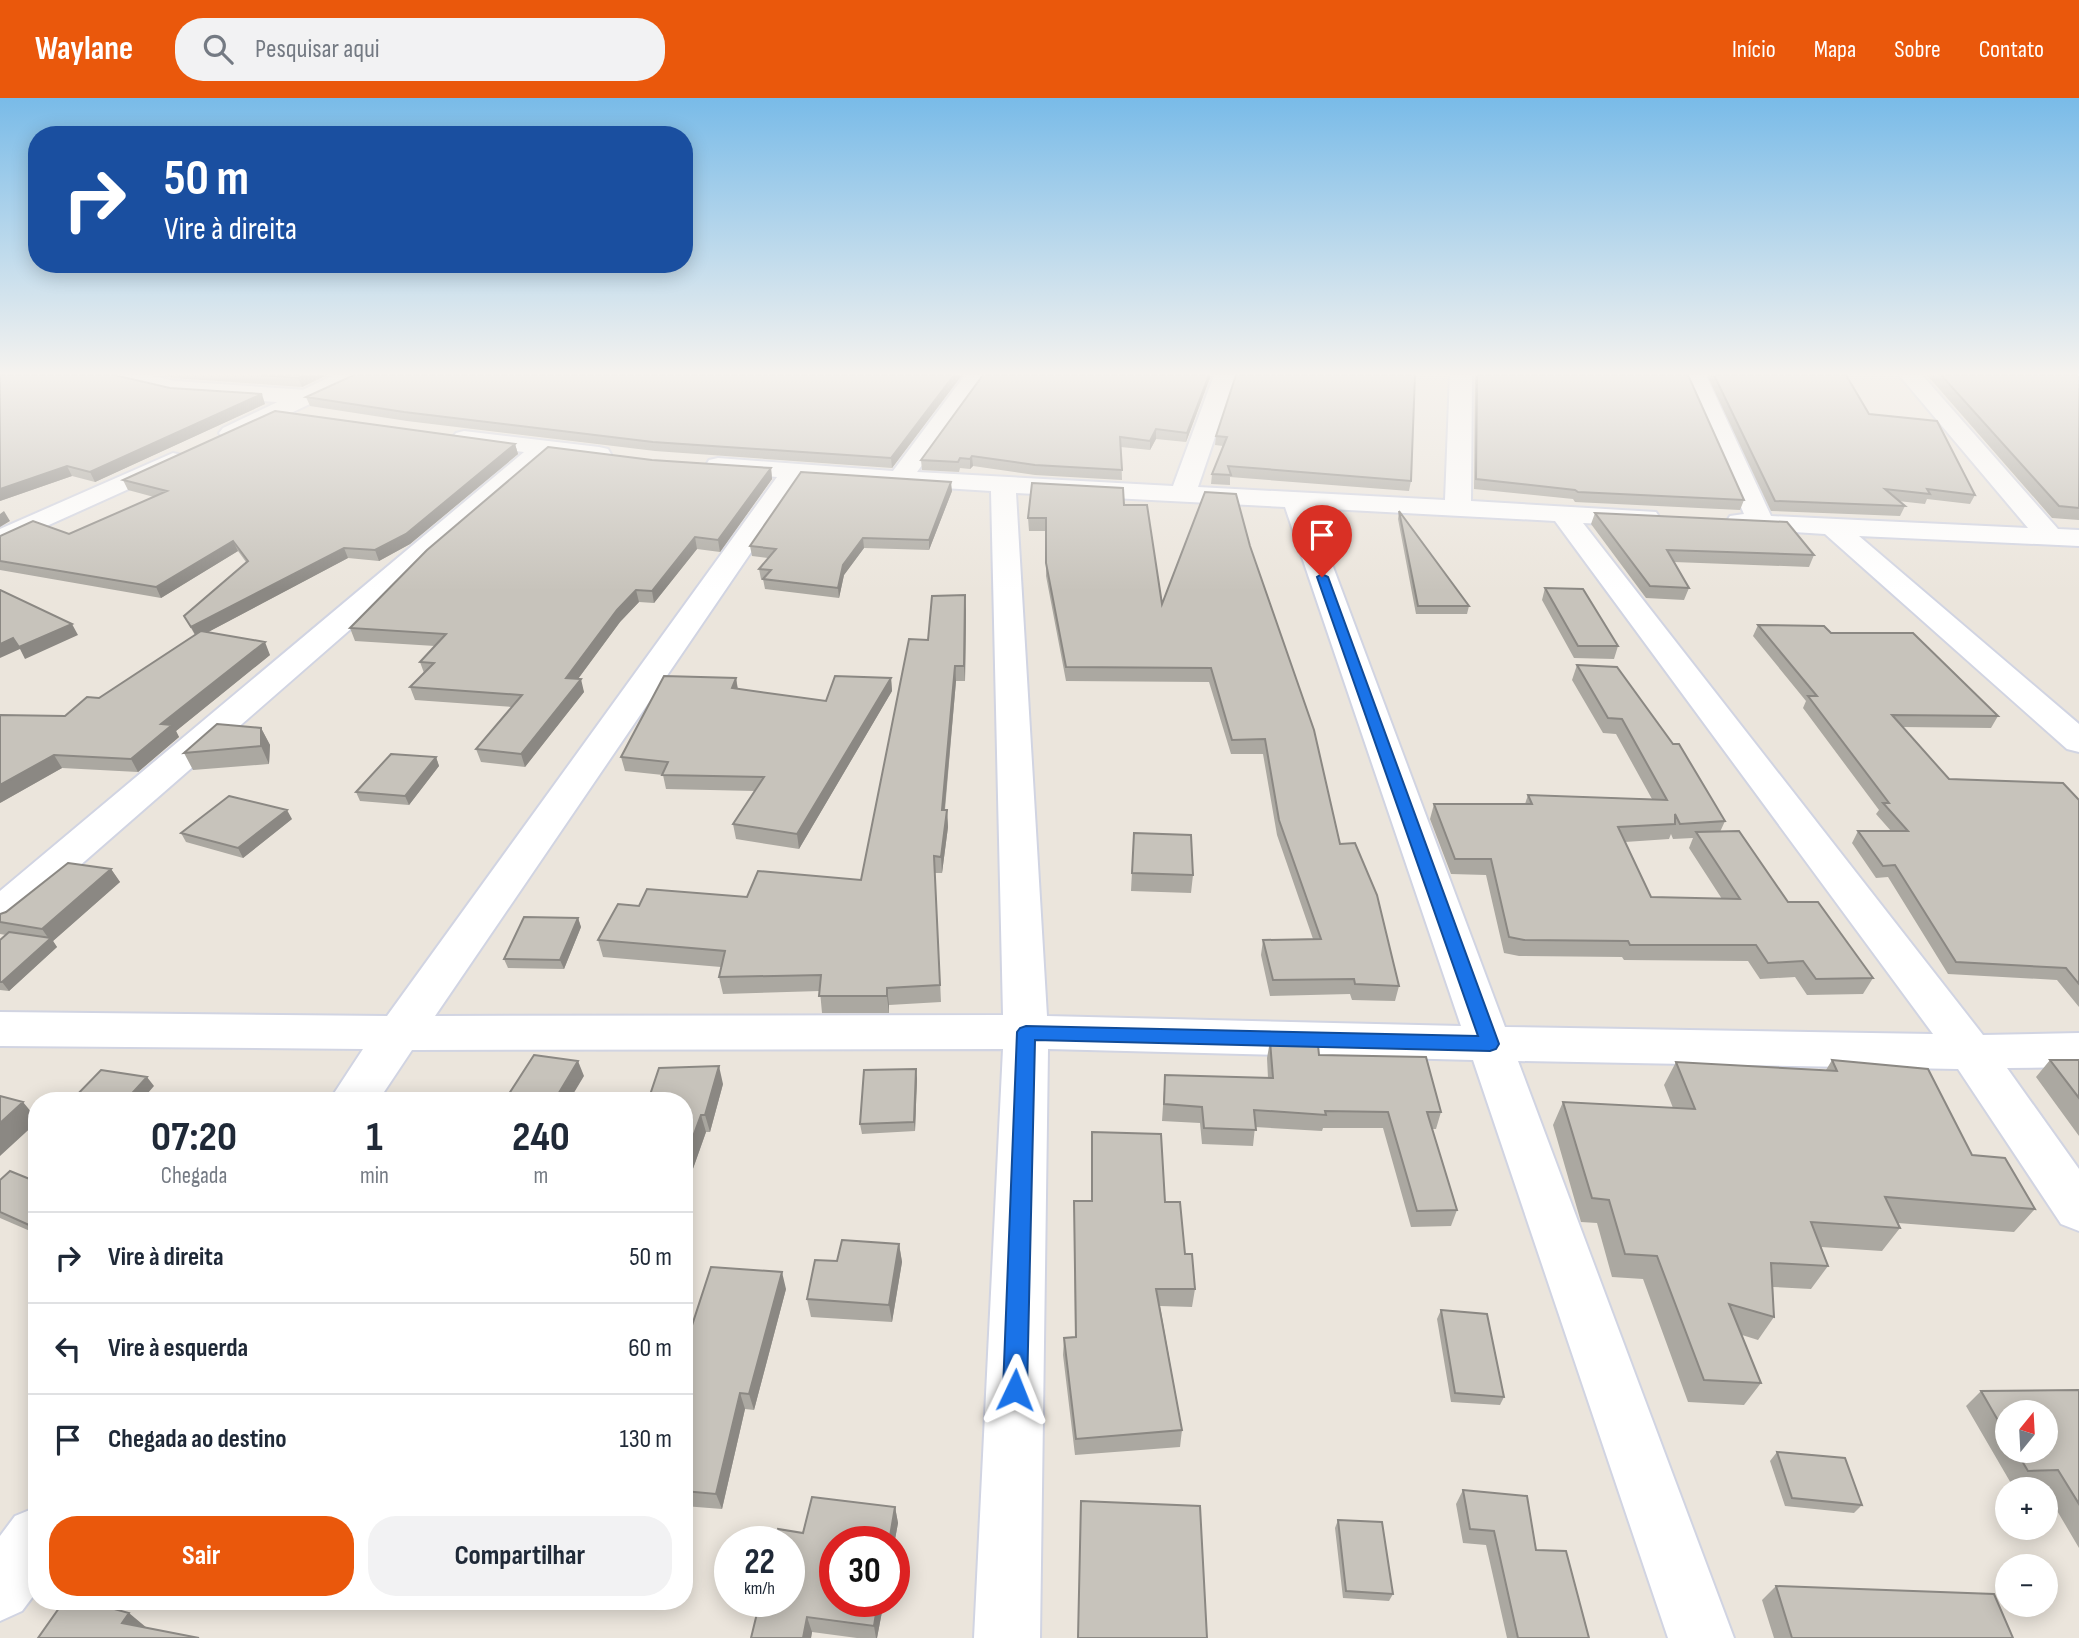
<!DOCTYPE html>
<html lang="pt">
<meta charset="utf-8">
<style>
:root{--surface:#fff;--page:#f2f2f3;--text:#1f2937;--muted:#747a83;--line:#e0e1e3;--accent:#ea580c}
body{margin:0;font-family:"Sofia Sans Condensed",sans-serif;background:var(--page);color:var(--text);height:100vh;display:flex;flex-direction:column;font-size:26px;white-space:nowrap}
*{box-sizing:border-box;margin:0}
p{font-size:23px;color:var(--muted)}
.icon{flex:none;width:38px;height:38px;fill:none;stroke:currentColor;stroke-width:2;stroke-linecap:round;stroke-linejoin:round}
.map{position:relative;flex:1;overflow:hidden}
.side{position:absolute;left:28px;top:994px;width:665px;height:518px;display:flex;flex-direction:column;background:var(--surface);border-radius:28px;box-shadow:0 4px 18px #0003}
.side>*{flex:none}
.guide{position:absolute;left:28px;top:28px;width:665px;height:147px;border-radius:28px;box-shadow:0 4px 18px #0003;background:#1a4fa0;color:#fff;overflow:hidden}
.needle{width:46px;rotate:18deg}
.buttons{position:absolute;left:1995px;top:1302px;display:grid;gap:14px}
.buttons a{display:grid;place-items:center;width:63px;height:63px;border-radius:50%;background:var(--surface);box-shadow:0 4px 18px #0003;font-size:35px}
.speed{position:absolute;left:714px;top:1428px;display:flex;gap:14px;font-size:35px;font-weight:700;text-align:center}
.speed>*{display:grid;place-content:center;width:91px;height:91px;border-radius:50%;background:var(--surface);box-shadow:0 4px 18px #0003;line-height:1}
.speed small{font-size:18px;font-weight:400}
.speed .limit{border:10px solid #d22;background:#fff;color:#111}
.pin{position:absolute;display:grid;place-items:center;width:60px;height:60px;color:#fff;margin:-72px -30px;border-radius:50% 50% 50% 0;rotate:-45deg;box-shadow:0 0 7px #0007}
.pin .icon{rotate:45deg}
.me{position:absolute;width:77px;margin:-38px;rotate:2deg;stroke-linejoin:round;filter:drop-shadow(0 0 5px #0008)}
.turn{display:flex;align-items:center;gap:24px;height:147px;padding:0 21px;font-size:32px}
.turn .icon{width:91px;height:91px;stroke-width:2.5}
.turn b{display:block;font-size:49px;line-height:60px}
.eta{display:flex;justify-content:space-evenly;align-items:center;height:119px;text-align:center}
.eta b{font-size:42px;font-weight:700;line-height:49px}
.button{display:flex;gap:14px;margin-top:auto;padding:14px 21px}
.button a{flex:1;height:80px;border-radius:28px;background:var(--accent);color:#fff;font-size:28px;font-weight:700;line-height:80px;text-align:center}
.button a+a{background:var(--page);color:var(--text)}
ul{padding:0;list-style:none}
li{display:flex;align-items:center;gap:21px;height:91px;padding:0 21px;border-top:2px solid var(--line)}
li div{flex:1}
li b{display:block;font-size:26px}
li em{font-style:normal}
header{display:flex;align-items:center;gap:42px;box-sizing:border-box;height:98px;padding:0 35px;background:var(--accent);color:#fff}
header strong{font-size:33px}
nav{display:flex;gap:38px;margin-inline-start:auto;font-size:24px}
.search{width:490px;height:63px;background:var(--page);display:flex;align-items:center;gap:18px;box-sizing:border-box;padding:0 24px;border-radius:28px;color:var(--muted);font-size:26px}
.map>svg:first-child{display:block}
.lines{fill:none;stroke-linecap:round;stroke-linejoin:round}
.street-casing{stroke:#d1d4e2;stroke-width:4}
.secondary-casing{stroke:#d1d4e2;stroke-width:4}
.street{fill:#fff;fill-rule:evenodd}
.secondary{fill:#fff;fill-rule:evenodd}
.wall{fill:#aba8a1;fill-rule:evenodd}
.shaded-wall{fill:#8b8883}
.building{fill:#c7c3bb;stroke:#8b8883;stroke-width:2}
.route{fill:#1a73e8;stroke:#114b97;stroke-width:2}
</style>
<header>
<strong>Waylane</strong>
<div class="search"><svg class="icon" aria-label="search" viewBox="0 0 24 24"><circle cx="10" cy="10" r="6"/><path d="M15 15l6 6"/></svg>Pesquisar aqui</div>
<nav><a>Início</a><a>Mapa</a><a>Sobre</a><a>Contato</a></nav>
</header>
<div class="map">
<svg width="2079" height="1540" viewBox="0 0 2079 1540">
<rect width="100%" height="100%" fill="#ebe5dc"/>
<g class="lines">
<defs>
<path id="street" d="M108,277h40l27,6 132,9 8,2 3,5 -3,5 -8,2 -132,-9 -64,-15z
M965,277h22l-70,97 256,14 41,-111h22l-38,112 247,13 5,-125h22l-1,126 185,11 4,6 -4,6 -9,2 -64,-3 400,512 96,-2v34l-72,1 72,101v62l-18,-7 -103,-155 -440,-8 216,577h-66l-195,-578 -425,-11 -8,589h-66l29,-589 -591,1 -34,51h-49l34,-52 -363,-3v-34l387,4 390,-539 -68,-7 -3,-5 3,-5 9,-2 175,13zM801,381l190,12 12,524 -568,1zM1016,395l269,14 176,519 -414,-10zM1311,410l244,13 378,513 -428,-7z
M1684,277h22l65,141 257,12 -129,-153h23l136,154 21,1v16l-220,-10 220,188v28l-12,-3 -242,-215 -95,-6 -4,-6 4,-6 14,-2z
M464,333l135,16 9,2 3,5 -3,5 -9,2 -49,-6 -536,468 -14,4v-36l524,-439 -68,-9 -4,-5 4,-5z
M37,1409v84l-15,20 -22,10v-85l15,-20z"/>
<path id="secondary" d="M334,277h29l-3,5 -121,58h-16l-4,-5 4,-5z
M173,355l9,2 3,5 -3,5 -182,82v-18z"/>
</defs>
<!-- street casing -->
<use href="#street" class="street-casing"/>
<!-- secondary casing -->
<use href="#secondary" class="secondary-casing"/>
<!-- street -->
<use href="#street" class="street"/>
<!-- secondary -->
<use href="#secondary" class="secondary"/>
</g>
<!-- wall -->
<path class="wall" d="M0,277l170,13 95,16 -170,78 -23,-6 -72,25z
M161,277h166l-25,12 -127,-9z
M962,277l-70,93 -237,-17 -248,-30 -97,-15 -4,-9z
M1211,277l-25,67 -30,-3 -6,11 -29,-3 1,33 -87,-5 -62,-9 -3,3 -10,-1 -1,4 -37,-2 -1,-10z
M1236,277l175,106 -2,10 -179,-14v8l-19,-1 1,-10 11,-28 -8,-1 1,-9z
M1475,277h213l56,125 -4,10 -165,-8 -2,-3 -99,-10z
M1707,277h139l23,39 106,81 -5,9 -43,-5 -2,5 -27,-3 7,5 -5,10 -129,-5z
M1927,277h152v145l-27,-2z
M515,346l3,10 -108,90 -31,17 -31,-3 -140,74 62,23 -94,76 3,6 -41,35 -76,-4 -62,35 65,-87 34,-18 96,-63 -11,-19 62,-54 -8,-11 -77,47 -161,-28v-34l69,-2 85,-37 -26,-7 -5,-10z
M652,362l119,8 1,11 -52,73 -23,-3 -43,54 -15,-1 -19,20 -42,57 6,13 -59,75 -44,-5 -5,-13 36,-42 -97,-7 -5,-13 14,-14 -4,-11 15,-16 -80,-5 -5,-13z
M952,393l-23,59 -65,-2 -20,27 -5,23 -74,-9 -2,-10h-2l-2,-10 9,-11 -16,-2 -2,-10z
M1124,407l38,99 88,-58 90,298 59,142 -4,15 -43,-1 -2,-6 -80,2 -9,-41 2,-15 50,-1 -36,-104 -14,-81h-32l-22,-72 -143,-1 -20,-105v-45h-17l-1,-13z
M1399,413l70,95 -2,8h-51l-18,-95z
M1595,415l219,42 -5,12 -135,-5 15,26 -5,12 -38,-2 -55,-74z
M1545,490l73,58 -4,13 -40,-1 -32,-58z
M966,512l-1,71h-9l-11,129h2l1,17 -6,46h-7l6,129 -52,3v8h-67l-2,-22 -97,3 -4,-17 2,-10 -118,-10 -5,-17 41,-34 108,-9 114,-17 67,-240z
M1758,527l73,8 167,83 -7,12 -89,-1 47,52 130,21v207l-22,-27 -109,-6 -60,-97 -12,1 -24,-35 6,-12h33l-15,-17 3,-4 -76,-102 3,-7 -53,-65z
M1577,567l148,156 -5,11 68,70 85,76 -10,16 -56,1 -12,-18 -35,2 -12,-18 -124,-1 -2,-3 -103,-1 -15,-3 -18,-78 -35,-1 -21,-55 4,-15h91l3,-9 124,4 -36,-65 -13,-1 -31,-53zM1671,736l2,5 20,-1 -4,10 33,51 -71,-2 -26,-55 44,-3z
M736,580l2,11 88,12 65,-23 1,13 -93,158 -63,-10 -3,-15 22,-33 -89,-2 -3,-14 -38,-4 -4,-14z
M261,630l9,17 -1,19 -76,6 -9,-17z
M436,659l3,9 -30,39 -49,-4 -4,-9z
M292,721l-49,39 -57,-16 -5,-9z
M1134,735l59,42 -2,18 -60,-2z
M111,771l9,13 -67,59 4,6 -48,44 -9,-1v-50l6,-5 -6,-1v-20z
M578,820l3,9 -17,42 -56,-1 -4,-9z
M1270,943l49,14 122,57 -5,17h-4l25,81 -6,16 -40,1 -28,-99h-60l-1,3 -67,-4 -2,19 -51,-2 -2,-21 -38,-2 3,-46 103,3 -1,-20z
M1832,962l140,95 63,54 -21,23 -116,-9 2,5 -18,23 -61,-4 7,19 -17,23 -38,-2 1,30 -16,23 -16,-5 19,48 -17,22 -56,-3 -45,-123 -31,-2 -15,-54 -16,-1 -28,-97 10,-23 110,6 -9,-23 12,-23 150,8z
M2050,962h29v76l-43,-59z
M917,980l-2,53 -53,3 -2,-10z
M723,986l-13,48h-4l-22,62v-93z
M1092,1034l73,70 20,52 10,35 -3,18 -32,-1 22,124 -2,17 -105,8 -12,-100 1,-17 11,-1 -1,-136h17z
M0,1082l37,2v52l-37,-16z
M899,1146l3,18 -10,60 -81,-5 -4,-18 30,-38z
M786,1191l-32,121 -9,-1 -23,100 -38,-3v-156z
M1441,1212l63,87 -4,8 -49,-3 -14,-83z
M2079,1292v158l-33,-56v-3h-2l-3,-4h-29l-46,-79 15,-15zM2007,1314l39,39h-39z
M1777,1354l85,53 -8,8 -69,-7 -15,-45z
M1463,1392l73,60 53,88h-82l-21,-93 -23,-2 -7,-39z
M895,1409l3,16 -4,22v-3l-59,59h49l-7,37h-20l-45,-6 -1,6h-60l52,-105z
M1338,1422l55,74 -4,7 -46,-3 -8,-70z
M1776,1488l237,52h-239l-12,-38z"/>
<!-- shaded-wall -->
<path class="shaded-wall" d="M304,277h23l-25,12 -4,-9z
M954,277h8l-70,93 -1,-10z
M1209,277h2l-25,67 1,-9z
M262,296l3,10 -170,78 -5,-10z
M1156,331v10l-6,11v-9z
M515,346l3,10 -108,90 -31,17 -4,-11z
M972,358l1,10 -3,3v-10z
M67,368l5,10 -72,25v-12z
M771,370l1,11 -52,73 -2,-12z
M951,384l1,9 -23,59v-10z
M4,413l6,10 -10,6v-13z
M695,439l2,12 -43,54 -2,-12z
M863,440l1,10 -20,27 -5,23 -1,-10 5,-23z
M233,443l5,10 -77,47 -5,-11z
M344,450l4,10 -151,80 -6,-11z
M636,492l3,12 -19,20 -51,69 -3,-13 51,-68z
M965,497l1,15 -1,71 -1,-15z
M72,526l6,11 -53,24 -5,-10 -20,9v-14l13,-6z
M265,544l5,13 -94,76 3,6 -41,35 -7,-13 30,-35z
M955,568l1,15 -13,146 -1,-17z
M736,580l2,14 -6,-4z
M891,580l1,13 -93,158 -2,-15z
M581,581l3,13 -59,75 -4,-13z
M261,630l9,17 -1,19 -8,-18z
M54,657l8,13 -62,35v-18z
M436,659l3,9 -30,39 -4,-9z
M287,712l5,9 -49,39 -5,-10z
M947,712l1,17 -6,46 -1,-16z
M111,771l9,13 -67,59 4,6 -48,44 -7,-9 47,-43 -7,-10z
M578,820l3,9 -17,42 -4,-9z
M887,890l2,17v8l-2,-17z
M578,963l6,15 -15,25h-15z
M719,968l4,18 -13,48 -5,-17z
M916,971l1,9 -2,53 -1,-9z
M147,979l7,9 -13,15h-16z
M23,1004l14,17v3l-37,34v-33z
M701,1017l5,17 -22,62v-33z
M37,1120v15l-8,-8z
M899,1146l3,18 -10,60 -3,-17z
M782,1174l4,17 -32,121 -5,-16z
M740,1295l5,16 -23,100 -6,-15z
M895,1409l3,16 -4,22v-3h-5z
M878,1503h6l-7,37h-1l-2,-12z
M129,1515l18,15 -25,-5z
M807,1519l5,15 -1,6h-8z"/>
<!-- building -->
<path class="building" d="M0,277h114l56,13 92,6 -172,78 -23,-6 -67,23z
M259,277h45l-6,3z
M354,277h600l-63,83 -238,-16 -249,-30 -98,-15z
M983,277h226l-22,58 -31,-4 -6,12 -30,-4 2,33 -87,-5 -63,-9 -2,3 -10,-1 -2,4 -37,-2z
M1236,277h179l-4,106 -183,-15 3,9 -19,-1 15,-37 -11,-1z
M1477,277h211l56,125 -166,-8 -3,-2 -99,-11z
M1714,277h132l23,39 68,7 38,74 -48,-6 3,5 -45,-5 20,17 -130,-5z
M1941,277h138v133l-20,-2z
M275,313l240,33 -109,90 -31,16 -31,-2 -153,79 -7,-11 64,-55 -15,-20 -77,46 -156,-26v-25l33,-15 36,13 98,-43 -44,-11z
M548,349l104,13 119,8 -53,72 -23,-3 -43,54 -16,-1 -19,20 -51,68 15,1 -60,75 -45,-5 46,-54 -112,-8 24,-24 -14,-1 26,-28 -96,-6 77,-78z
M801,374l150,10 -22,58 -66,-2 -20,27 -5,23 -75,-9 8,-9 -12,-1 17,-20 -26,-3z
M1032,385l91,5 1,17h23l15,99 43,-112 31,2 14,52 64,184 26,114 15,-1 22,52 22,91 -44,-2 -1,-5 -81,1 -10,-40 58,-1 -42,-119 -14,-81 -33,1 -21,-72 -145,-1 -20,-104v-45h-18z
M1399,413l70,95h-51z
M1595,415l192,9 27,33 -147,-5 22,38 -39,-2z
M1545,490l38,1 35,57h-40z
M0,492l72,34 -53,23 -6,-9 -13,6z
M965,497l-1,71h-9l-13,144h5l-6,47 -7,-1 6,129 -53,3v8h-68l2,-21 -102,2 6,-26 -127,-11 20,-36 21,2 8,-17 100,8 11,-26 103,9 48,-241 19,1 4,-44z
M1758,527l66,1 7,7h82l85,83 -106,-1 57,64 114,4 16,17v184l-13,-16 -110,-6 -61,-97 -12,1 -25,-35h50l-25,-28h6l-81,-107h9z
M201,533l64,11 -104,82 11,1 -41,34 -77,-4 -54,30v-70l65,1 22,-19 12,1z
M1577,567l40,2 56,77h6l46,77 -45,3 -5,-10v10l-57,3 33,70 89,2 -44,-67 43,-1 49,71h30l55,76 -57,1 -13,-18 -35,2 -12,-18h-126l-2,-4 -104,-1 -15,-3 -18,-78h-36l-21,-55h98l-4,-9 139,5 -45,-81 -14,-1z
M664,578l72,2 -4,10 94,13 9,-25 56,2 -94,156 -64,-10 31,-47 -102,-2 6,-13 -47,-5z
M217,626l44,4v18l-77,7z
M391,656l45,3 -31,39 -49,-4z
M229,698l58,14 -49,38 -57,-15z
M1134,735l57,2 2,40 -61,-2z
M68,765l43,6 -69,60 -42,-7v-8l6,-2z
M524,819l54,1 -18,42 -56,-1z
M9,834l42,6 -49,44h-2v-42z
M1270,943l48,4 1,10 107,2 15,55h-14l30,98 -40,1 -29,-99 -63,-1 1,4 -72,-5 2,20 -52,-2 -2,-21 -38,-3 1,-29 108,3z
M534,957l44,6 -24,40 -49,-1z
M1832,962l96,9 44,86 33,3 30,51 -150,-12 15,31 -89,-6 17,44 -57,-3 3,54 -45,-13 32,79 -57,-3 -47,-124 -32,-2 -16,-54 -17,-2 -29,-96 132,7 -19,-47 161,9z
M2050,962h29v38z
M719,968l-14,49h-4l-17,46v-60h-36l11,-33z
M916,971l-2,53 -54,2 4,-54z
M101,972l46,7 -22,24h-54z
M0,998l23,6 -23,21z
M1092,1034l69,2 4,68h15l5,52h7l3,35h-39l26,141 -106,9 -12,-101 12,-1 -2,-136h18z
M10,1073l27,11v36l-8,7 -29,-13v-32z
M842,1142l57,4 -10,61 -82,-6 8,-39 22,1z
M711,1169l71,5 -33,122 -9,-1 -24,101 -32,-3v-141z
M1441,1212l46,4 17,83 -49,-4z
M2079,1292v114l-21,-34 -30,1 -12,-20h30v-39h-39v24l-26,-45z
M1777,1354l68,6 17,47 -70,-7z
M1463,1392l64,6 9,54 30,1 23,87h-71l-24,-107 -24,-2z
M812,1399l83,10 -6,35h-54v59h43l-4,25 -67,-9 -4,21h-52l9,-37h29v-59h-14l3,-13 25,4z
M1081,1403l119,5 7,132h-129z
M1338,1422l44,2 11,72 -47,-3z
M1776,1488l218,8 19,44h-221z
M64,1503h21l44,12 -7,10 77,15h-161z"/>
<!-- sky -->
<linearGradient id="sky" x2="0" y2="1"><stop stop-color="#79bbe8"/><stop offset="0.56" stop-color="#f6f3ef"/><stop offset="1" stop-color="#f6f3ef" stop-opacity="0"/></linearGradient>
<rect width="2079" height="493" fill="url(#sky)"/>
<!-- route -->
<path class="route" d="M1322,476l6,3 171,467 -3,5 -6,2 -455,-11 -8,350 -4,8 -8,3 -8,-3 -4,-8 14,-358 3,-4 6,-2 452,10 -161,-459z"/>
</svg>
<div class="buttons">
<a><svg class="needle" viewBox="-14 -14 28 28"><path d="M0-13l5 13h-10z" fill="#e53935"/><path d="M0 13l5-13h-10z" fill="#747a83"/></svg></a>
<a>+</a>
<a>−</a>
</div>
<div class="speed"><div>22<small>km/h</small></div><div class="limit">30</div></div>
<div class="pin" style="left:1322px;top:479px;background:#d93025"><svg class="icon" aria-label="arrive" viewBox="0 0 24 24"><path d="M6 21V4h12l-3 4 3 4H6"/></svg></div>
<svg class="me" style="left:1015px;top:1292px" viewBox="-20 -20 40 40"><path d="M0-17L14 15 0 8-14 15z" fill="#1a73e8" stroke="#fff" stroke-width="4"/></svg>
<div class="guide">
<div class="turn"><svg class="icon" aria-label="right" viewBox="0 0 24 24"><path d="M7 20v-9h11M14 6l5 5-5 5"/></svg><div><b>50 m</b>Vire à direita</div></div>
</div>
<section class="side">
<div class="eta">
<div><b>07:20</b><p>Chegada</p></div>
<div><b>1</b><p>min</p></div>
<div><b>240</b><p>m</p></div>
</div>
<ul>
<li><svg class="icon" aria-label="right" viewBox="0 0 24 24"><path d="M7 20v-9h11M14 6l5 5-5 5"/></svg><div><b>Vire à direita</b></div><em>50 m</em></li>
<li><svg class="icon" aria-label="left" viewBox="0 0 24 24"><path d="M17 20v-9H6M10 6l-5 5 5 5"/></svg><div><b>Vire à esquerda</b></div><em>60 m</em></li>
<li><svg class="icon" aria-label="arrive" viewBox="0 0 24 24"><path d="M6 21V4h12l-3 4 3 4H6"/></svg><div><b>Chegada ao destino</b></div><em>130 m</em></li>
</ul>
<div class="button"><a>Sair</a><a>Compartilhar</a></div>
</section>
</div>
